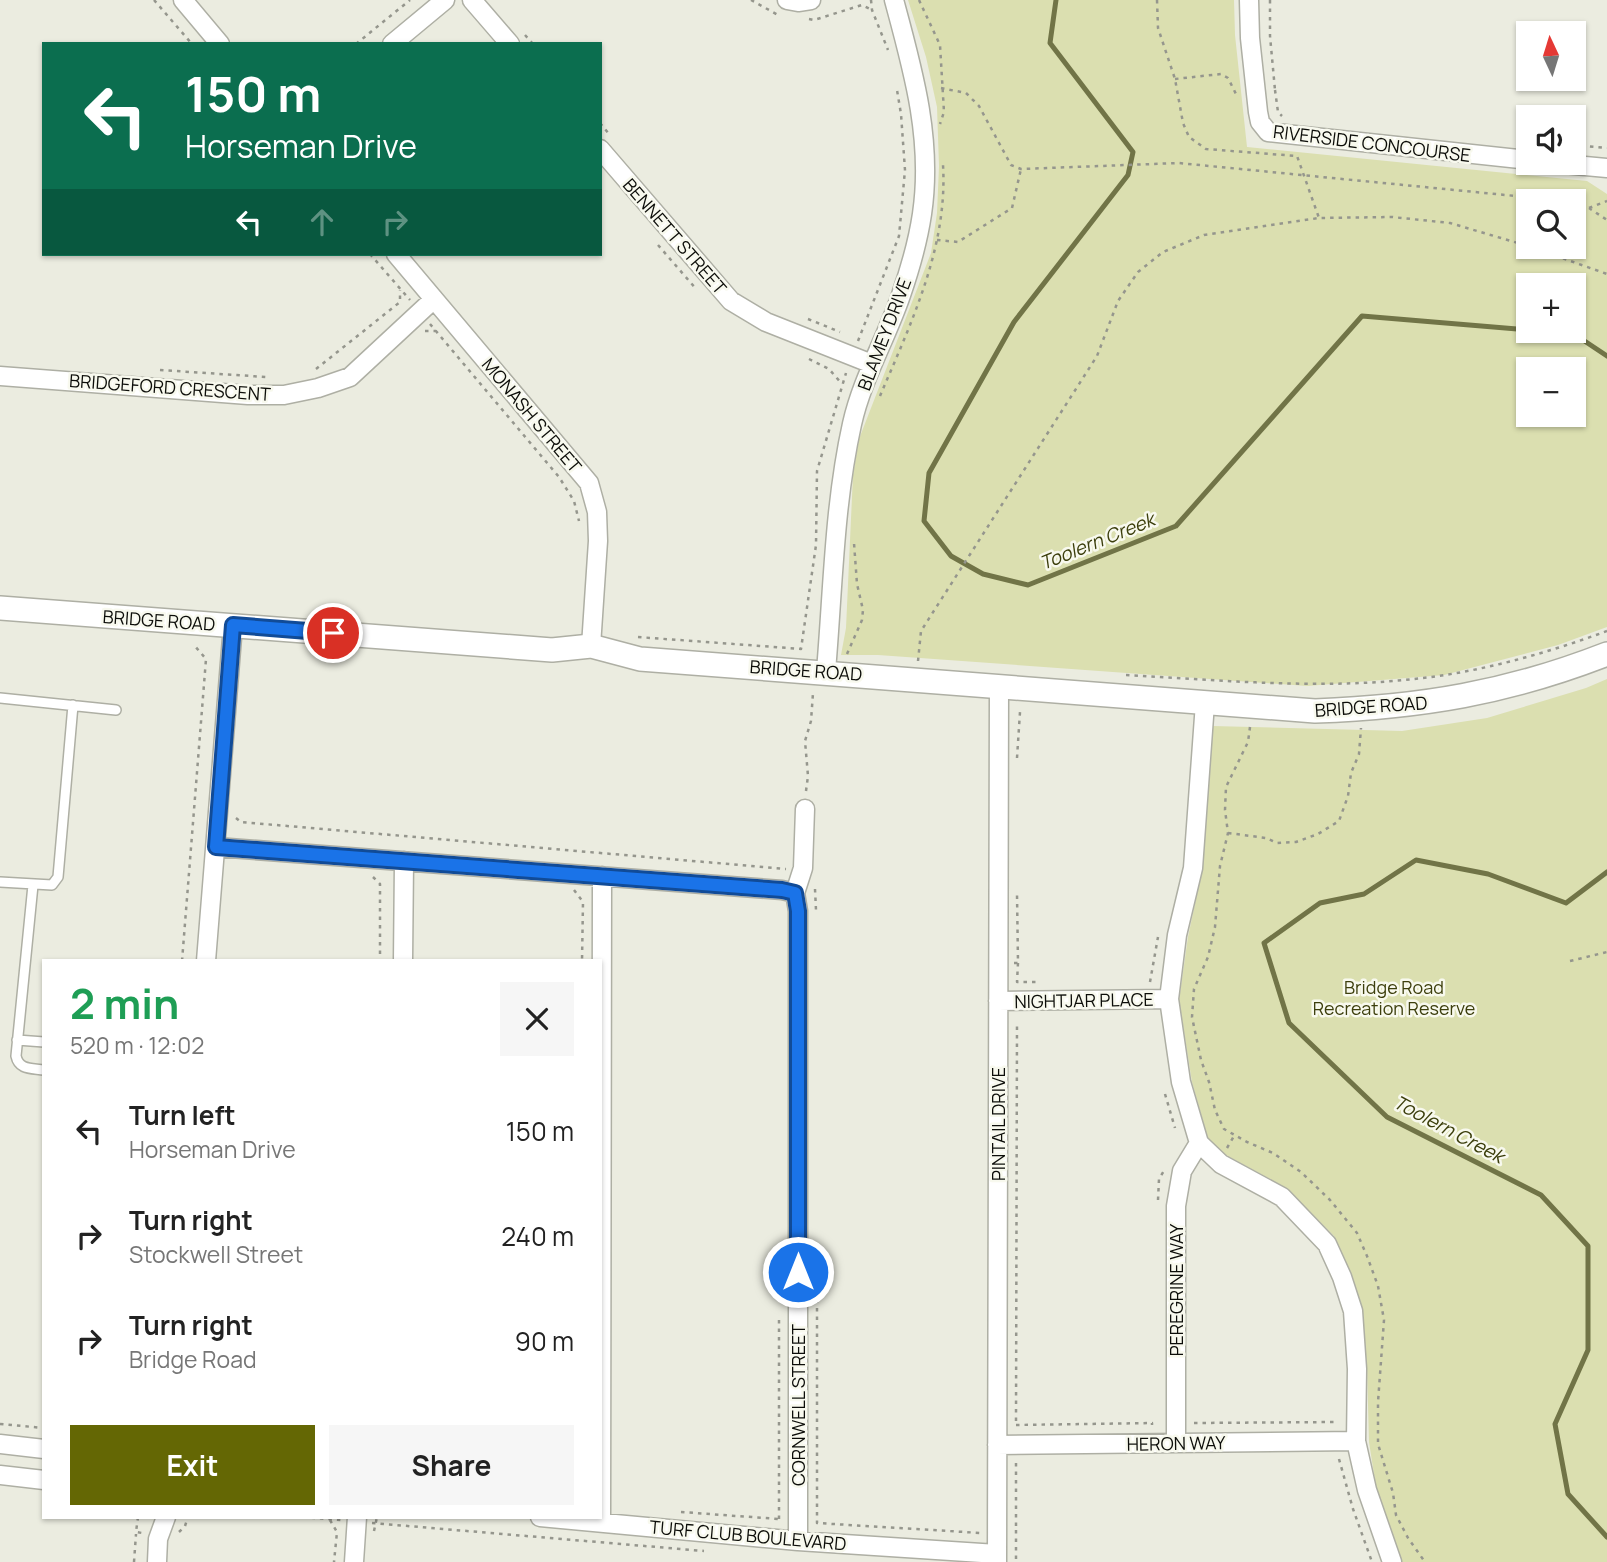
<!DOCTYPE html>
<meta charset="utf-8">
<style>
:root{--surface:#fff;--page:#f6f6f6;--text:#222;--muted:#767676;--accent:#646704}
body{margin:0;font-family:Manrope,sans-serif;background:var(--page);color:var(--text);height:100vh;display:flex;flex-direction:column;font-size:26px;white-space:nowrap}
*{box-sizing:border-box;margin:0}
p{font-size:23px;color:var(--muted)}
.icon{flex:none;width:38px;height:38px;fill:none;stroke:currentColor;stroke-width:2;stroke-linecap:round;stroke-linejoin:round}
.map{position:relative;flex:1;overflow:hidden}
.panel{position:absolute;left:42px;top:959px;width:560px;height:560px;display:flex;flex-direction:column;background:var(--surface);border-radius:0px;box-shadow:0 2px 5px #0004}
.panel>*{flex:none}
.guide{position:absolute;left:42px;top:42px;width:560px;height:214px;border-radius:0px;box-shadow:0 2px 5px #0004;background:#0b6e4f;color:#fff;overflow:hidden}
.needle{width:46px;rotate:356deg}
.buttons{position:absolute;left:1516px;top:21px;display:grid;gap:14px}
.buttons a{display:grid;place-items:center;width:70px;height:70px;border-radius:0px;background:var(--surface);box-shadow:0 2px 5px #0004;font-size:35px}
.pin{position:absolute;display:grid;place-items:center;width:60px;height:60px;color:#fff;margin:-30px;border:4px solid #fff;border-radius:50%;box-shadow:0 2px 7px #0007}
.me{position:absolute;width:77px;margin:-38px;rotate:0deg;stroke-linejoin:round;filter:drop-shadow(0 0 5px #0008)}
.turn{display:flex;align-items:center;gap:24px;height:147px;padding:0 28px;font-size:32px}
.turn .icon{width:91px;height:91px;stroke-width:2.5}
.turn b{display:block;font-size:49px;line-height:60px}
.lanes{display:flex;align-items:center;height:66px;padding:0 28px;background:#0003;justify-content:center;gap:35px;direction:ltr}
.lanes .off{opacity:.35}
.round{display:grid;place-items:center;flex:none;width:74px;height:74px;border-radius:0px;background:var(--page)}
.summary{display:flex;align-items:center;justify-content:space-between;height:119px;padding:0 28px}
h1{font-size:42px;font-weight:700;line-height:52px;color:#1e9e55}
.primary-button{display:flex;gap:14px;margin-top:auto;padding:14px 28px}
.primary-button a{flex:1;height:80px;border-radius:0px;background:var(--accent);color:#fff;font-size:28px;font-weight:700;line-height:80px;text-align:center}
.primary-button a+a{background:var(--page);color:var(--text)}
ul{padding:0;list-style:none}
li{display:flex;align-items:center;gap:21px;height:105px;padding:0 28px}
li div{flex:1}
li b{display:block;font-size:26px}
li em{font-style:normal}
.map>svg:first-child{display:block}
.green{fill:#dbdfb0;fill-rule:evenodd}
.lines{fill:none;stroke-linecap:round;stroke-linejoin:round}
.stream{stroke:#717447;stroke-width:5}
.service-casing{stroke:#aeafa4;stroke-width:12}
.minor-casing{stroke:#aeafa4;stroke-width:21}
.tertiary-casing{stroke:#aeafa4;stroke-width:26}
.path{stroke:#95968d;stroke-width:2.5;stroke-dasharray:3.5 5;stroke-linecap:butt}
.service{stroke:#fff;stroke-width:9}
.minor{stroke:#fff;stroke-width:18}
.tertiary{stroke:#fff;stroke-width:23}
.route-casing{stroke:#114b97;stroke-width:18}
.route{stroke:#1a73e8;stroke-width:12}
.labels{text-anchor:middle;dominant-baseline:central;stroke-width:5;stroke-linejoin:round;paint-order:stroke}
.street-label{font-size:18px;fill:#0c0d09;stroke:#f8f9ee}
.park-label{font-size:18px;fill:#3d3f0d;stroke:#f8f9ee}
.water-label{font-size:19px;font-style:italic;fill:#3b3e0b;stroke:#f8f9ee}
</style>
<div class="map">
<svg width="1607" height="1562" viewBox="0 0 1607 1562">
<rect width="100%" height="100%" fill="#ebece0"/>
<!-- green -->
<path class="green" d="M908,0h326l1,35 12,112 340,34 20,13v433l-49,18 -114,30 -137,11 -429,-31h-37l5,-27 7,-153 6,-36 72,-186 6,-40 2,-47 -2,-59 -11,-50zM1528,201h45v46h-45zM1528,285h45v46h-45zM1528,369h45v46h-45z
M1607,679v883h-206l-9,-20 -16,-55 -7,-45 -2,-74 -6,-56 -12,-41 -15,-35 -48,-48 -62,-34 -16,-15 -16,-57 -13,-82 9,-63 14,-67 10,-144 190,5 85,-13 99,-30z"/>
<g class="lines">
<!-- stream -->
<path class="stream" d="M1056,0l-6,43 83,109 -5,23 -114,147 -85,151 -5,48 27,35 32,18 45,11 148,-59 186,-210 166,14
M1537,331l37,3 33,22
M1607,872l-41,31 -78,-29 -72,-14 -52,34 -44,9 -56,40 25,80 98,94 154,78 47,51v104l-33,74 13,70 39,43"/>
<defs>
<path id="service" d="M0,698l116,12
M0,882l52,3 6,-8 15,-172
M33,885l-17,171c3,14 15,12 28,14
M17,1040l27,2"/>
<path id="minor" d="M183,0l37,44
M472,0l38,44
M787,0l11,2 13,-2
M1249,0l1,38 8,74 2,10 8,10 260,28
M392,44l53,-44
M600,149l131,152 35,21 106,42
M1553,163l54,5
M396,254l193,229 8,29 1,29 -7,105
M0,376l248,19h36l34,-7 32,-11 84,-78
M826,671c7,-82 8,-166 26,-247 10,-45 34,-85 49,-129 9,-26 17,-54 21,-81 11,-74 -9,-144 -28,-214
M1205,703l-12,165 -16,67 -8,64 12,83 18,61 22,21 61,33 45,47 15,33 11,34 4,58 -1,72 11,49 25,72
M216,847l566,43 13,3
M206,961l27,-336
M403,961l1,-100
M998,1001l171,-2
M1176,1443v-237l6,-35 17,-28
M0,1444l44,5
M997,1445l359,-4
M0,1475l44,5
M540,1517l258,24 199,13
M601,1521l1,-645
M798,1541v-630l-3,-18 8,-25 2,-59
M157,1562l1,-23 8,-22
M354,1562l3,-45
M997,1562l2,-876"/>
<path id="tertiary" d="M0,608l552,42 39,-4 49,13 675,52c106,-4 192,-18 292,-57"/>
</defs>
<!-- service casing -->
<use href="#service" class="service-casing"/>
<!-- minor casing -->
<use href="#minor" class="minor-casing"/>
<!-- tertiary casing -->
<use href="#tertiary" class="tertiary-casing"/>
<!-- path -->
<path class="path" d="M154,0l38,44
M751,0l27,15
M871,0l1,10 16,40
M919,0l21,45 4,67 -4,12
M1157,0l1,28 17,51 8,44 6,14 17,12 91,7 22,62
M1270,0v36l5,54
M809,19l5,1 48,-15 10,5
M525,35l8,9
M356,44l54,-44
M1175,79l46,-5 7,4 8,16h4
M941,88l25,5 13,13 32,59 10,4 158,-6 388,38
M1275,90l3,22 4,4
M600,123l9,11
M1573,145l34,3
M1573,202l16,6 18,12
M1589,208l18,-7
M937,240l21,2 54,-34 9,-39
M658,245l39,45
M1531,247l76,27
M370,254l40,46
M808,319l32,13
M430,324l129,153 15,24 5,20
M425,331h11
M858,341l41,-105 6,-66 -4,-56 -4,-24
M809,359l20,10 13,15
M316,369l84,-67v-12
M160,370l106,7
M880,396c31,-73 68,-149 63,-231
M638,637l163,12 15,-104 1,-74 29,-98
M847,654l15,-34 1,-10 -6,-26 -3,-41
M918,661l3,-30 176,-275 21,-55 20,-29 25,-20 41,-17 115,-17 73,-1 58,6 78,23
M1126,675c92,5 186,14 278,5 69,-6 138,-25 203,-49
M1250,727l-2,15 -22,45 -1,23 3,23 -8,33 -5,61 -7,30 -14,32 -2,28 9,43 8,22 6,28 9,19 23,13 26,11 28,19 29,28 27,33 10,23 11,30 6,34 -6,82v42l15,49 3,22 12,23 17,24
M1017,758l3,-46
M806,791l2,-15 -3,-35 6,-20 2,-28
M236,818l5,4 545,47
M1228,833l38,5 11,5 19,-1 22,-8 21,-13 9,-25 3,-23 8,-19 2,-26
M373,877l7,7v77
M815,889l1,21
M574,890l9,12 -1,59
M182,961l24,-302 -12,-14
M1570,961l37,-9
M1014,963h4l-1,-69
M1018,963l-1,19h20
M1150,982l8,-45
M1165,1094l10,34
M1227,1148l7,-12
M1158,1200l1,-21 6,-10
M817,1291v232l164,10
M779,1320v199l4,1
M1016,1421l1,-399
M1194,1423l144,-1
M0,1424l44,4
M1016,1425l136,-2v2
M1339,1459l14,50 19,53
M1016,1463v66
M681,1512l98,7
M138,1517l-2,15 6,1
M303,1517l38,3
M330,1520l7,12 -3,30
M372,1523l332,28
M1016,1530v32
M374,1531l3,-14
M179,1532l6,-6 3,-9
M134,1562l2,-28"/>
<!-- service -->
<use href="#service" class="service"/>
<!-- minor -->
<use href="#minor" class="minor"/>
<!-- tertiary -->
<use href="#tertiary" class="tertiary"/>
</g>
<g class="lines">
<defs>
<path id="route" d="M333,633l-100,-8 -17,222 566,43 13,3 3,18v361"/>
</defs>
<!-- route casing -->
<use href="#route" class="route-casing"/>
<!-- route -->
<use href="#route" class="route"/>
</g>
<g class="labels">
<!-- street labels -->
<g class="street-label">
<text transform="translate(1372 143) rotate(7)">RIVERSIDE CONCOURSE</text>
<text transform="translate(675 236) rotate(49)">BENNETT STREET</text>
<text transform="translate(884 334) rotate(-69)">BLAMEY DRIVE</text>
<text transform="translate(170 387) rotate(4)">BRIDGEFORD CRESCENT</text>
<text transform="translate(532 415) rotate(50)">MONASH STREET</text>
<text transform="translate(159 620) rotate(4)">BRIDGE ROAD</text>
<text transform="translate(806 670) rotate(4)">BRIDGE ROAD</text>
<text transform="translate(1371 706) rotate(-4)">BRIDGE ROAD</text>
<text transform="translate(1084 1000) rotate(-1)">NIGHTJAR PLACE</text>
<text transform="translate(998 1124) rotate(-90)">PINTAIL DRIVE</text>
<text transform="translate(1176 1290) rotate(-90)">PEREGRINE WAY</text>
<text transform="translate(798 1405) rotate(-90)">CORNWELL STREET</text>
<text transform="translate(1176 1443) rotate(-1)">HERON WAY</text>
<text transform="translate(748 1535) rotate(5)">TURF CLUB BOULEVARD</text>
</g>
<!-- park labels -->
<g class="park-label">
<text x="1394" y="987">Bridge Road<tspan x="1394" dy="21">Recreation Reserve</tspan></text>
</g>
<!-- water labels -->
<g class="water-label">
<text transform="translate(1097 541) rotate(-22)">Toolern Creek</text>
<text transform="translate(1449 1129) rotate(28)">Toolern Creek</text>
</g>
</g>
</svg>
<div class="buttons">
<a><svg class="needle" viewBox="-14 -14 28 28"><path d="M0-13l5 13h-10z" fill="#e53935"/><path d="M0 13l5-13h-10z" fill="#767676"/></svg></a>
<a><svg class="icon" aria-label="sound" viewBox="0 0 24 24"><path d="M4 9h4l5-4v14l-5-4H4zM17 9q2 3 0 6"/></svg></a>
<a><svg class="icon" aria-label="search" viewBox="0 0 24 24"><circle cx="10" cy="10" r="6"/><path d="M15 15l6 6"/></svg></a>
<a>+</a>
<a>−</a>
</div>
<div class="pin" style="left:333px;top:633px;background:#d93025"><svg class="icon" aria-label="arrive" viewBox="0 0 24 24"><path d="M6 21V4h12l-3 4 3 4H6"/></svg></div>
<svg class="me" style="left:798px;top:1272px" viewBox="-20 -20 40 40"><circle r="17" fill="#1a73e8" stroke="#fff" stroke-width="3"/><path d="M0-11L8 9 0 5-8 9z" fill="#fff"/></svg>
<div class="guide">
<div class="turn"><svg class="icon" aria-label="left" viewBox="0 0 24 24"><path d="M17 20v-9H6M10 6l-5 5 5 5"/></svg><div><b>150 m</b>Horseman Drive</div></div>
<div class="lanes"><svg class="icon" aria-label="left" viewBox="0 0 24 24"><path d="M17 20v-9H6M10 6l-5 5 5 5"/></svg><svg class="icon off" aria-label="ahead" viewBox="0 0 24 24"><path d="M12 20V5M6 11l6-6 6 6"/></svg><svg class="icon off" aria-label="right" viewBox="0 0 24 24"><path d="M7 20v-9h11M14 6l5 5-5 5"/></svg></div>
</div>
<section class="panel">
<div class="summary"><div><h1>2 min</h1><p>520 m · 12:02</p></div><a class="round"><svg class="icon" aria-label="close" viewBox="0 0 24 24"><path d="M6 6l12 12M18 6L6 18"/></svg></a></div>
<ul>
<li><svg class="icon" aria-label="left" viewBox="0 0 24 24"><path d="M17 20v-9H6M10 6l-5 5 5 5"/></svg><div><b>Turn left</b><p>Horseman Drive</p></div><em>150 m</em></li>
<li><svg class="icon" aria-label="right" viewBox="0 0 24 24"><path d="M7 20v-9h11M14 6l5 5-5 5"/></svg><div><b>Turn right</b><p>Stockwell Street</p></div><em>240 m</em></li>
<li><svg class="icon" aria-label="right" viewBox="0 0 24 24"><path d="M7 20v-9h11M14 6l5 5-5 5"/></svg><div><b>Turn right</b><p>Bridge Road</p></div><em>90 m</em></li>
</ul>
<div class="primary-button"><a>Exit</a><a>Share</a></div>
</section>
</div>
